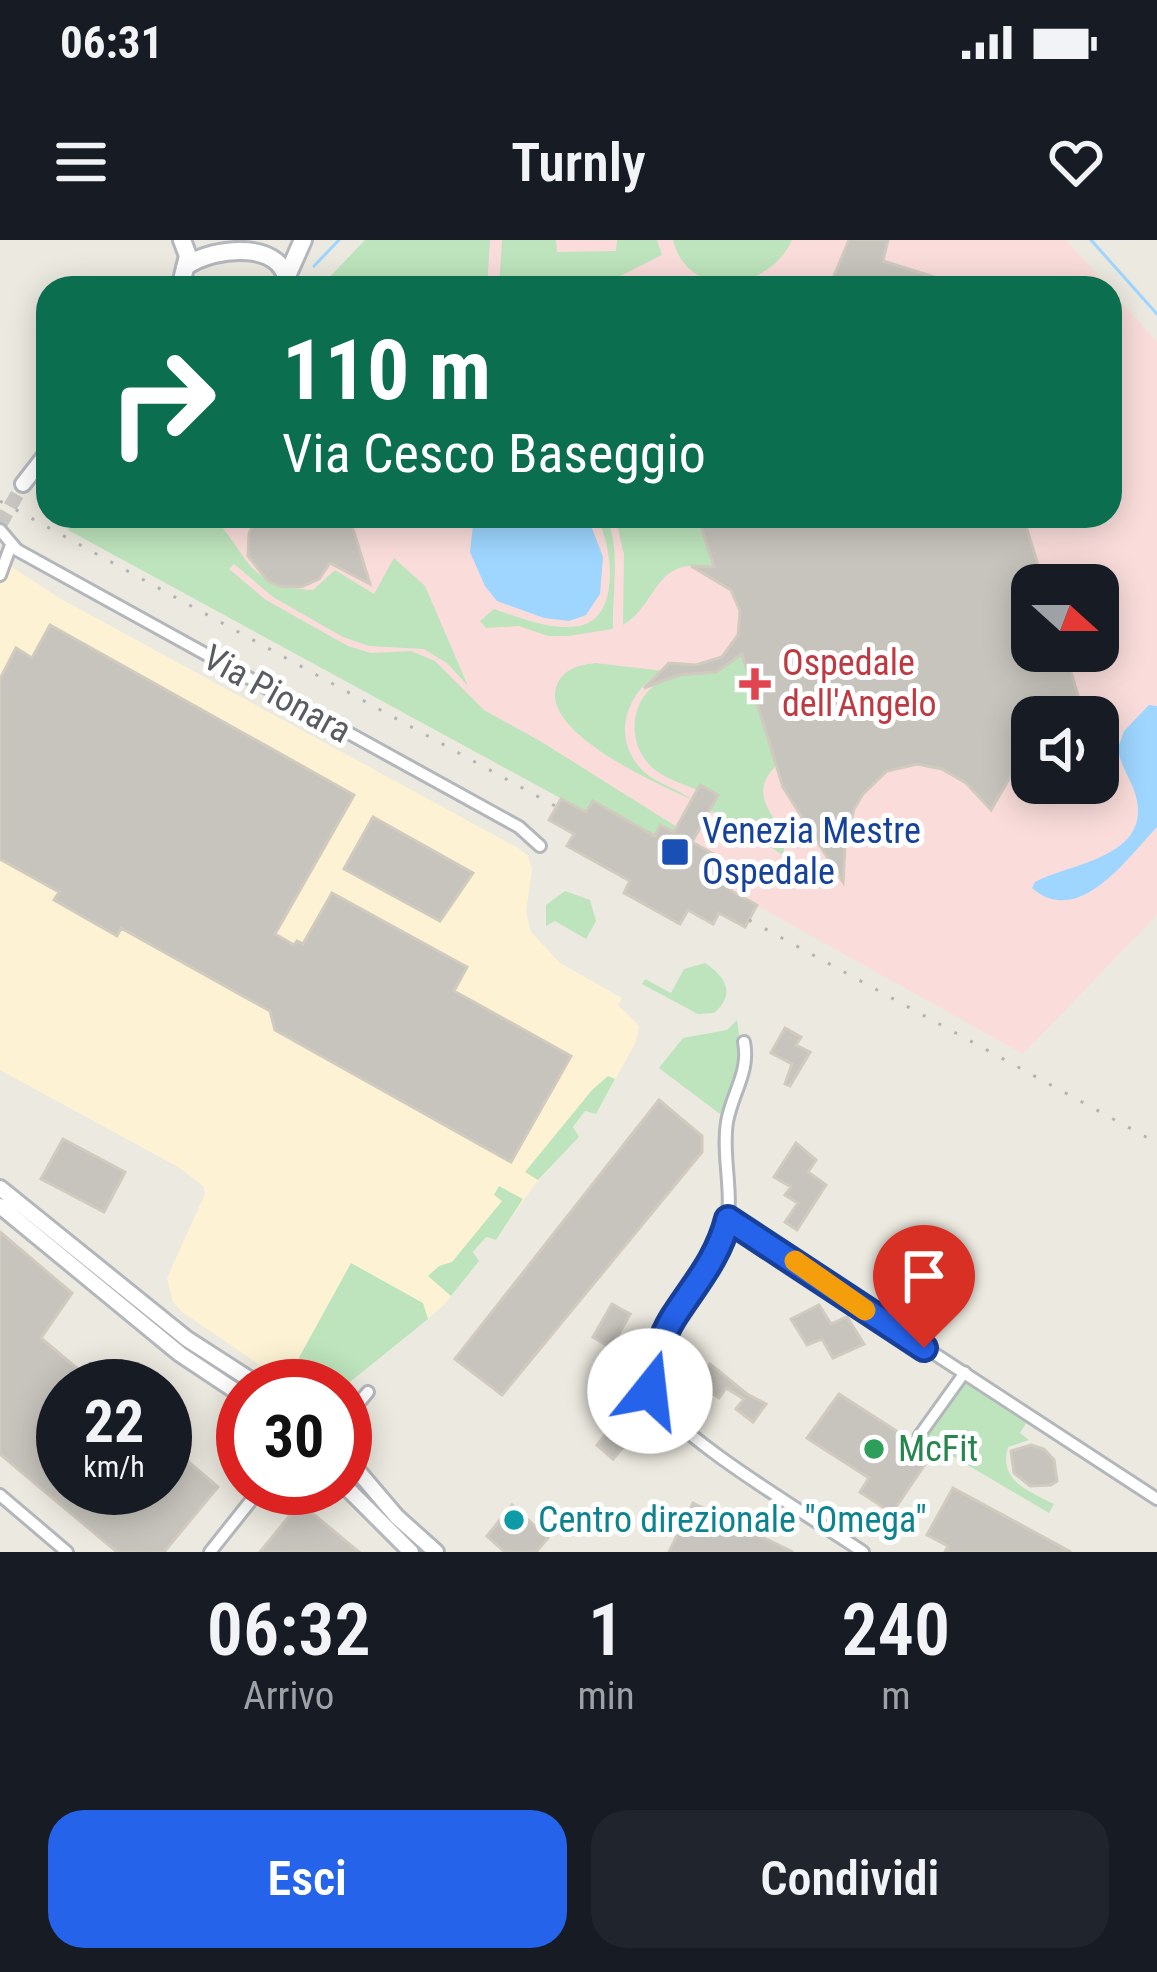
<!DOCTYPE html>
<html lang="it">
<style>
:root{--surface:#171b24;--page:#20242c;--text:#f1f3f6;--muted:#9ea1a6;--accent:#2563eb}
body{margin:0;font-family:"Roboto Condensed",sans-serif;background:var(--page);color:var(--text);height:100vh;display:flex;flex-direction:column;font-size:45px;white-space:nowrap}
*{box-sizing:border-box;margin:0}
p{font-size:39px;color:var(--muted)}
.icon{flex:none;width:66px;height:66px;fill:none;stroke:currentColor;stroke-width:2;stroke-linecap:round;stroke-linejoin:round}
.map{position:relative;height:1312px;overflow:hidden}
.drawer{display:flex;flex-direction:column;background:var(--surface);flex:1}
.drawer>*{flex:none}
.hud{position:absolute;left:36px;top:36px;width:1086px;height:252px;border-radius:36px;box-shadow:0 6px 30px #0003;background:#0b6e4f;color:#fff;overflow:hidden}
.needle{width:78px;rotate:111deg}
.tools{position:absolute;left:1011px;top:324px;display:grid;gap:24px}
.tools a{display:grid;place-items:center;width:108px;height:108px;border-radius:24px;background:var(--surface);box-shadow:0 6px 30px #0003;font-size:60px}
.speed{position:absolute;left:36px;top:1119px;display:flex;gap:24px;font-size:60px;font-weight:700;text-align:center}
.speed>*{display:grid;place-content:center;width:156px;height:156px;border-radius:50%;background:var(--surface);box-shadow:0 6px 30px #0003;line-height:1}
.speed small{font-size:30px;font-weight:400}
.speed .limit{border:18px solid #d22;background:#fff;color:#111}
.pin{position:absolute;display:grid;place-items:center;width:102px;height:102px;color:#fff;margin:-123px -51px;border-radius:50% 50% 50% 0;rotate:-45deg;box-shadow:0 0 12px #0007}
.pin .icon{rotate:45deg}
.me{position:absolute;width:132px;margin:-66px;rotate:16deg;stroke-linejoin:round;filter:drop-shadow(0 0 9px #0008)}
.turn{display:flex;align-items:center;gap:42px;height:252px;padding:0 48px;font-size:54px}
.turn .icon{width:156px;height:156px;stroke-width:2.5}
.turn b{display:block;font-size:84px;line-height:102px}
.eta{display:flex;justify-content:space-evenly;align-items:center;height:204px;text-align:center}
.eta b{font-size:72px;font-weight:600;line-height:84px}
.button{display:flex;gap:24px;margin-top:auto;padding:24px 48px}
.button a{flex:1;height:138px;border-radius:36px;background:var(--accent);color:#fff;font-size:48px;font-weight:600;line-height:138px;text-align:center}
.button a+a{background:var(--page);color:var(--text)}
.status{display:flex;justify-content:space-between;align-items:center;height:84px;padding:0 60px;background:var(--surface);direction:ltr}
.status svg{height:33px;fill:currentColor}
header{display:flex;justify-content:space-between;align-items:center;height:156px;padding:0 48px;background:var(--surface);font-size:54px;font-weight:600}
.map>svg:first-child{display:block}
.commercial{fill:#fdf3d4}
.medical{fill:#fadddb;fill-rule:evenodd}
.green{fill:#bde4bc}
.water{fill:#9ed6ff}
.lines{fill:none;stroke-linecap:round;stroke-linejoin:round}
.stream{stroke:#9ed6ff;stroke-width:3}
.building{fill:#c7c4bd;stroke:#d0cabf;stroke-width:3}
.tertiary-tunnel{stroke:#c7c6c0;stroke-width:14;stroke-dasharray:14 7;stroke-linecap:butt}
.pedestrian-casing{stroke:#b3b6bb;stroke-width:15}
.minor-casing{stroke:#b3b6bb;stroke-width:16}
.tertiary-casing{stroke:#b3b6bb;stroke-width:20}
.secondary-casing{stroke:#b4b8bd;stroke-width:22}
.pedestrian{stroke:#fff;stroke-width:9}
.minor{stroke:#fff;stroke-width:10}
.tertiary{stroke:#fff;stroke-width:14}
.secondary{stroke:#fff;stroke-width:16}
.rail{stroke:#b2b3b3;stroke-width:3;stroke-dasharray:3 15;stroke-linecap:butt}
.route-casing{stroke:#184099;stroke-width:30}
.route{stroke:#2563eb;stroke-width:21}
.slow{stroke:#f59e0b;stroke-width:21}
.health-dot{fill:#e0444e;stroke:#fff;stroke-width:4.5}
.transit-dot{fill:#1a4fb4;stroke:#fff;stroke-width:4.5}
.leisure-dot{fill:#2e9e5b;stroke:#fff;stroke-width:4.5}
.culture-dot{fill:#0f9aa8;stroke:#fff;stroke-width:4.5}
.labels{text-anchor:middle;dominant-baseline:central;stroke-width:10;stroke-linejoin:round;paint-order:stroke}
.health-label{font-size:36px;fill:#be3a42;stroke:#fff;text-anchor:start}
.street-label{font-size:36px;fill:#595d61;stroke:#fff}
.transit-label{font-size:36px;fill:#164399;stroke:#fff;text-anchor:start}
.leisure-label{font-size:36px;fill:#27864d;stroke:#fff;text-anchor:start}
.culture-label{font-size:36px;fill:#0d838f;stroke:#fff;text-anchor:start}
</style>
<div class="status"><b>06:31</b><svg viewBox="0 0 49 12"><path d="M0 12V9h3v3zM5 12V6h3v6zM10 12V3h3v9zM15 12V0h3v12zM26 1h20v11H26zM47 4h2v5h-2z"/></svg></div>
<header><svg class="icon" aria-label="menu" viewBox="0 0 24 24"><path d="M4 6h16M4 12h16M4 18h16"/></svg>Turnly<svg class="icon" aria-label="heart" viewBox="0 0 24 24"><path d="M12 20l-8-8c-3-5 5-10 8-4 3-6 11-1 8 4z"/></svg></header>
<div class="map">
<svg width="1157" height="1312" viewBox="0 0 1157 1312">
<rect width="100%" height="100%" fill="#ece9e0"/>
<!-- commercial -->
<path class="commercial" d="M10,326l51,33 457,249 10,8 4,13 -6,43 5,20 29,31 62,35 -4,7 21,21 -3,16 -40,72 -11,-3 -12,16 6,10 -44,47 -39,56 -10,-3 -13,15 6,9 -36,45 -98,80h-55l-109,-75 -8,-9 -6,-24 38,-84 -2,-8 -23,-18 -180,-98v-485z"/>
<!-- medical -->
<path class="medical" d="M367,0h699l43,48h-790z
M1110,49l47,53v573l-134,139 -292,-163 6,-11 -25,-14 4,-11 -55,-30 -6,10 -62,-34 -7,11 -444,-242 -14,-11 -16,-43h998zM1032,345h66v66h-66zM1032,477h66v66h-66z"/>
<!-- green -->
<path class="green" d="M365,0h125l-3,48h-168z
M502,0h54l1,12 59,-1 1,-11h40l5,15 -66,33h-97z
M673,0h119c-23,52 -104,61 -119,0z
M76,276h137c39,45 35,71 100,74l22,-20 39,24 20,-36 31,28 43,100 -20,-22 -24,-15 -55,-3 -26,-9 -70,-40 -39,-33 -5,5 37,31 82,46 23,7 40,-2 24,10 49,49 56,31 137,86 -3,5 -14,-7 -5,10 -62,-34 -7,11 -518,-282z
M595,276h12c14,40 5,72 6,113l-45,7h-20l-29,-10 -33,2 -6,-7 14,-12c27,9 56,22 85,17 43,-7 34,-85 16,-110z
M615,276h83l17,54c-60,-19 -56,34 -92,55l1,-71z
M741,411l35,115c-26,25 -7,45 10,70l-3,19 -73,-45 8,-15 -18,-9 -3,4c-14,-6 -31,-11 -43,-21 -29,-24 -25,-72 9,-89 30,-14 52,4 78,-29z
M596,423l67,8c-36,19 -53,66 -21,99 13,13 37,19 49,29 -34,-15 -153,-68 -134,-114 7,-17 23,-20 39,-22z
M565,651l25,9 6,21 -10,18 -31,-18 -9,5v-21z
M705,723c21,14 31,31 9,50l-16,1 -56,-30 3,-5 26,14 13,-24z
M737,780l7,47 -20,50 -65,-49 24,-30 44,-8z
M608,836l7,3 -19,35 -11,-3 -12,16 6,10 -41,43 -13,-8 67,-82z
M499,946l24,13 -27,41 -10,-3 -13,15 6,9 -28,35 -23,-20 11,-10 13,-4 50,-61 -8,-6z
M351,1023l72,40 5,16 -83,67h-55l-5,-3z
M962,1141l64,42 -6,10 9,7 -21,7c-10,34 21,44 46,57l-5,9 -124,-73z"/>
<!-- water -->
<path class="water" d="M474,276l114,2 15,39 -3,37 -14,21 -17,6 -25,-3 -47,-17 -12,-15 -15,-34z
M1149,465l8,1v121c-29,30 -78,102 -125,61l3,-6c33,-18 113,-24 102,-81 -3,-19 -17,-33 -19,-53l6,-17z"/>
<g class="lines">
<!-- stream -->
<path class="stream" d="M1091,0l66,74
M314,26l25,-26"/>
</g>
<!-- building -->
<path class="building" d="M849,0h39l-5,21 86,27h-140z
M257,276h92l21,68 -40,-21 -11,16 -18,8 -22,-1 -11,-5 -20,-25 1,-22z
M698,276h325l21,69h-12v66h33l13,45 -46,18v55l-22,8 -19,33 -25,-27 -24,-14 -25,-5 -30,7 -24,23 -9,15 -9,38 -2,35 -60,-95 -41,-133 -26,18 -37,3 -35,13 25,-25 27,2 26,-8 16,-22 2,-24 -9,-21 -40,-24 23,1z
M50,385l304,170 -79,139 19,11 3,-4 6,3 29,-51 135,74 -13,24 117,65 -60,106 -236,-132 -5,-19 -149,-83 -4,8 -63,-36 5,-8 -59,-33v-180l16,-31 16,10z
M700,545l18,10 -26,47 25,14 -5,10 25,14 -6,11 26,14 -12,22 -26,-14 -6,11 -25,-14 -8,14 -56,-31 6,-12 -63,-35 7,-12 -25,-14 12,-21 25,13 7,-11 62,35 5,-11 14,7z
M373,577l100,56 -33,48 -96,-52z
M785,788l16,9 -5,8 14,7 -20,34 -5,-2 7,-20 -21,-11z
M659,860l43,36v16l-200,243 -47,-36z
M63,899l62,33 -21,40 -63,-33z
M796,903l20,17 -8,12 18,13 -29,45 -12,-8 13,-19 -13,-8 6,-8 -17,-10z
M0,992l72,61 -31,45 57,48h-35v102h102v-46l53,45 -54,65h-47l-117,-98z
M612,1064l18,10 -19,34 -18,-11z
M819,1065l12,19 16,-7 17,27 -31,14 -11,-19 -15,6 -16,-26z
M710,1124l37,30 19,10 -13,18 -17,-13 8,-10 -18,-11 -7,10 -21,-14z
M839,1154l93,60 -40,59 -32,-21 9,-14 -62,-40z
M636,1158l17,14 -40,47 -16,-14z
M1031,1205l13,4 10,11 3,21 -6,4 -21,1 -16,-13 -3,-22z
M953,1248l118,64h-126l3,-6 -21,-11z
M300,1263l59,49h-99z
M693,1263l100,49h-124z
M512,1265l36,33 -12,14h-31l-18,-16z"/>
<g class="lines">
<!-- tertiary-tunnel -->
<path class="tertiary-tunnel" d="M0,285l23,-41"/>
<defs>
<path id="pedestrian" d="M919,1196l46,-64"/>
<path id="minor" d="M0,290l17,20 502,277 21,19
M0,335l11,-30
M744,802c6,30 -12,51 -17,80 -6,37 9,75 -3,111 -11,34 -35,58 -52,88 -12,20 -20,48 -22,71 23,44 165,127 213,160
M728,979l429,280
M345,1186l7,-15 16,-19
M0,1255l67,57
M210,1312l51,-64"/>
<path id="tertiary" d="M23,244l25,-32
M0,948l187,151 73,47
M0,966l180,148 63,42
M345,1216l52,61 39,35
M345,1246l66,66"/>
<path id="secondary" d="M185,27c29,-22 104,-27 102,21
M287,36l16,-36
M180,48l8,-32 -6,-16"/>
</defs>
<!-- pedestrian casing -->
<use href="#pedestrian" class="pedestrian-casing"/>
<!-- minor casing -->
<use href="#minor" class="minor-casing"/>
<!-- tertiary casing -->
<use href="#tertiary" class="tertiary-casing"/>
<!-- secondary casing -->
<use href="#secondary" class="secondary-casing"/>
<!-- pedestrian -->
<use href="#pedestrian" class="pedestrian"/>
<!-- minor -->
<use href="#minor" class="minor"/>
<!-- tertiary -->
<use href="#tertiary" class="tertiary"/>
<!-- secondary -->
<use href="#secondary" class="secondary"/>
<!-- rail -->
<path class="rail" d="M0,261l557,306
M749,680l408,223"/>
</g>
<g class="lines">
<defs>
<path id="route" d="M650,1151c3,-23 10,-52 23,-73 21,-33 45,-59 55,-99l196,129"/>
</defs>
<!-- route casing -->
<use href="#route" class="route-casing"/>
<!-- route -->
<use href="#route" class="route"/>
<!-- slow -->
<path class="slow" d="M795,1021l70,49"/>
</g>
<!-- markers -->
<path class="health-dot" d="M749 426h12v12h12v12h-12v12h-12v-12h-12v-12h12z"/>
<rect class="transit-dot" x="660" y="597" width="30" height="30" rx="6"/>
<circle class="leisure-dot" cx="874" cy="1209" r="12"/>
<circle class="culture-dot" cx="514" cy="1280" r="12"/>
<g class="labels">
<!-- health labels -->
<g class="health-label">
<text x="782" y="423">Ospedale<tspan x="782" dy="41">dell'Angelo</tspan></text>
</g>
<!-- street labels -->
<g class="street-label">
<text transform="translate(277 454) rotate(29)">Via Pionara</text>
</g>
<!-- transit labels -->
<g class="transit-label">
<text x="702" y="591">Venezia Mestre<tspan x="702" dy="41">Ospedale</tspan></text>
</g>
<!-- leisure labels -->
<g class="leisure-label">
<text x="898" y="1209">McFit</text>
</g>
<!-- culture labels -->
<g class="culture-label">
<text x="538" y="1280">Centro direzionale "Omega"</text>
</g>
</g>
</svg>
<div class="tools">
<a><svg class="needle" viewBox="-14 -14 28 28"><path d="M0-13l5 13h-10z" fill="#e53935"/><path d="M0 13l5-13h-10z" fill="#9ea1a6"/></svg></a>
<a><svg class="icon" aria-label="sound" viewBox="0 0 24 24"><path d="M4 9h4l5-4v14l-5-4H4zM17 9q2 3 0 6"/></svg></a>
</div>
<div class="speed"><div>22<small>km/h</small></div><div class="limit">30</div></div>
<div class="pin" style="left:924px;top:1108px;background:#d93025"><svg class="icon" aria-label="arrive" viewBox="0 0 24 24"><path d="M6 21V4h12l-3 4 3 4H6"/></svg></div>
<svg class="me" style="left:650px;top:1151px" viewBox="-20 -20 40 40"><circle r="19" fill="#fff"/><path d="M0-13L10 11 0 6-10 11z" fill="#2563eb"/></svg>
<div class="hud">
<div class="turn"><svg class="icon" aria-label="right" viewBox="0 0 24 24"><path d="M7 20v-9h11M14 6l5 5-5 5"/></svg><div><b>110 m</b>Via Cesco Baseggio</div></div>
</div>
</div>
<section class="drawer">
<div class="eta">
<div><b>06:32</b><p>Arrivo</p></div>
<div><b>1</b><p>min</p></div>
<div><b>240</b><p>m</p></div>
</div>
<div class="button"><a>Esci</a><a>Condividi</a></div>
</section>
